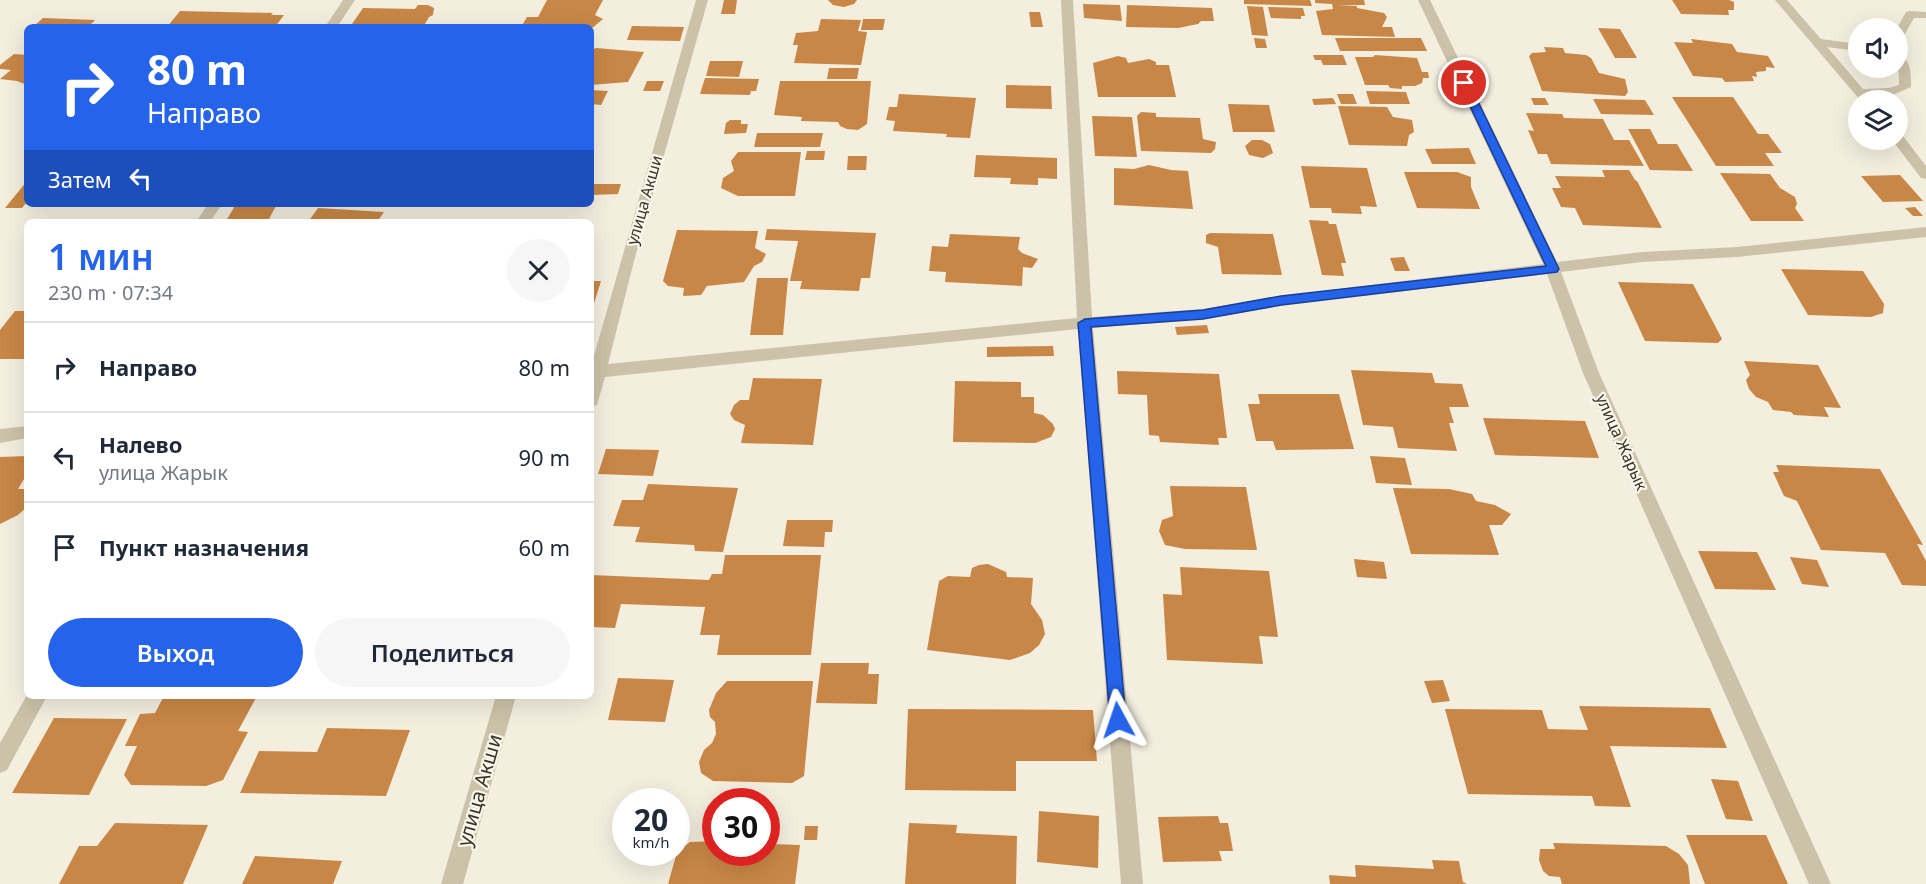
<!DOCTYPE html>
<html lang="ru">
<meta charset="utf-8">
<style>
:root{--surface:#fff;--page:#f6f6f7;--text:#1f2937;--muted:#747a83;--line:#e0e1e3;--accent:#2563eb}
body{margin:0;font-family:"Noto Sans",sans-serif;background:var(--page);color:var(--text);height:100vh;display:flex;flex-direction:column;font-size:22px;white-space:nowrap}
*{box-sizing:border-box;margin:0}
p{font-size:20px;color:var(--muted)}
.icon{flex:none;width:33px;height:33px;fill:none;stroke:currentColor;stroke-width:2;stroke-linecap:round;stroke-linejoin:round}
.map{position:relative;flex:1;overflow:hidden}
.drawer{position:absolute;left:24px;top:219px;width:570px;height:480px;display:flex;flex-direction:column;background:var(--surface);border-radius:9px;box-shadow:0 6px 24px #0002}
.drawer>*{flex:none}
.banner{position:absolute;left:24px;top:24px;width:570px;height:183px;border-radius:9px;box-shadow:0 6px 24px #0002;background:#2563eb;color:#fff;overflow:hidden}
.controls{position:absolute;left:1848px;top:18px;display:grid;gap:12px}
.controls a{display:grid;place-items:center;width:60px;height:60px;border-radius:50%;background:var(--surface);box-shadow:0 6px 24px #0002;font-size:30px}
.speed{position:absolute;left:612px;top:788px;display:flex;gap:12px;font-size:30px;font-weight:700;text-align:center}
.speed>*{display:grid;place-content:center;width:78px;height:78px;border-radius:50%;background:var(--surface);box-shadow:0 6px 24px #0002;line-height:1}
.speed small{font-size:15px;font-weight:400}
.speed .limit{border:9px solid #d22;background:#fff;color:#111}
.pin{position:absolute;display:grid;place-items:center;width:51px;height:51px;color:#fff;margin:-26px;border:3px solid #fff;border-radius:50%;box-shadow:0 2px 6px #0007}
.me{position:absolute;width:66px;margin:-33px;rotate:355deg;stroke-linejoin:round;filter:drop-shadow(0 0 4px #0008)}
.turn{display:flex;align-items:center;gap:21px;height:126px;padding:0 24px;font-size:27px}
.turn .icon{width:78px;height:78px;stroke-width:2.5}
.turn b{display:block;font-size:42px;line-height:51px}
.then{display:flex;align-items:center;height:57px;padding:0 24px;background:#0003;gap:12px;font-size:22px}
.round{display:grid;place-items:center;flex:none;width:63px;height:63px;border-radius:32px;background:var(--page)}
.summary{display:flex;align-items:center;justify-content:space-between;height:102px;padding:0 24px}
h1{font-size:36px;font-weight:600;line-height:45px;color:var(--accent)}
.primary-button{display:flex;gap:12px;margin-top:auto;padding:12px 24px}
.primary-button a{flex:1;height:69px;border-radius:36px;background:var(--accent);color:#fff;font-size:24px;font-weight:600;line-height:69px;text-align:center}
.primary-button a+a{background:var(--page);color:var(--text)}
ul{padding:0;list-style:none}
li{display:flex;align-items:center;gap:18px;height:90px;padding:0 24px;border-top:2px solid var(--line)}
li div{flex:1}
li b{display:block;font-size:22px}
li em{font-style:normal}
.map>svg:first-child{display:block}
.building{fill:#c88746}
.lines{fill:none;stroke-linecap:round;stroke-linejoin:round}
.minor{fill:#ccc2a9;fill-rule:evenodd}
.route{fill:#2563eb;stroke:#184099;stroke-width:1.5}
.labels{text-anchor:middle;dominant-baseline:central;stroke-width:4.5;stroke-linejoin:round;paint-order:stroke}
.street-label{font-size:16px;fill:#393229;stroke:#faf7ea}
.near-street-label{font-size:20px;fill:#393229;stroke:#faf7ea}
</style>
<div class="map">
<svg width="1926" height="884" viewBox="0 0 1926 884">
<rect width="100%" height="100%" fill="#f3eede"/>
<!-- building -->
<path class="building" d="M547,0h56l-8,15 8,4 -12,10 -70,-2 6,-10h11z
M724,0h13l-2,14h-14z
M828,0h29l-3,4 -10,3 -11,-2z
M1244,0h66l2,6 -68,-2z
M1315,0h49l1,5h-27l19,1v2l27,5 3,4 -5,10h10l3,10 -73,-2 -6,-24 17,-2 -1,-5 -17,-1z
M1672,0h57l5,2v8h-6l1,5 -48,-1z
M1083,4l37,1 2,16 -38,-3z
M418,5h10l6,3 -1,7 -4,2 -6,10h-73l13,-19 52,1z
M1127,5l85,3 2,13h-13l-3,3 -20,4 -52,-1z
M1247,6l16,1 5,29 -16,-1z
M1268,7l35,1 2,8h-4v3l-30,-1z
M180,11l93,2 -2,2h13l-9,12h-108z
M1029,12h11l3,15h-12z
M43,18l52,2 -7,7h-55z
M821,19l40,1 -3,11 9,1 -6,33 -67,-2 4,-18h-5l3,-12 22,-2z
M863,19h22l-2,11h-22z
M632,26l52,1 -4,14 -53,-1z
M1598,28l22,1 17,29h-22z
M1254,38l11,1 2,9h-11z
M1335,38h86l6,13h-87z
M1691,39l41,5 5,8 31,4 7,12 -9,-1v4l-10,1 1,5 -5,-1 2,5 -29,1 -3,-4 -29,-2 -19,-34 19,1z
M1544,47l19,1 2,5 21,2 5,3 8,15 26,6 3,13 -3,4 -83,-5 -13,-35 3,-3 14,-1z
M596,48l48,4 -16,30 -37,3v-35z
M14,54l13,1v30l-10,-4 -17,-2 11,-9 -11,-1v-4z
M1313,55h30l4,10h-24l-2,-5h-6z
M1375,55l42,3 5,14h6l1,6h-6l-1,5 -7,3h-13v3l-12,-1 -2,-3h-23l-10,-28h18z
M1118,56l8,2 2,5 21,-4 7,3v3h13l7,32h-78l-5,-34z
M710,61h33l-4,16 -33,-1z
M829,68h30l-2,11h-30z
M705,78l54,1 -3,12h-5l-1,4 -50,-1z
M647,81h17l-4,10h-17z
M780,81h91l-4,43 -9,6 -11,-1 -7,-3 -2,-4 -37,-1 1,-4 -28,-2z
M1006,85l45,1 1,23 -46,-1z
M591,90l17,1 -7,14 -10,-1z
M1366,91l40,1 4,12h-40z
M899,94l77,4 -6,40 -24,-1 1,-3 -54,-3 2,-10 -9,-1 3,-13h8z
M1337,94h16l4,10h-16z
M1672,97h61l25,37h10l14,19h-17l9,13h-58z
M1333,98l3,6 -22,1 -2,-6z
M1531,98h14l4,7h-15z
M1593,99l52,1 9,15 -53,-1z
M1228,104l41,1 6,27h-42z
M1338,106l49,1 6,10 19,3 2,12 -5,3 -2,11 -58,-1z
M1141,112l15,1v4l44,1 3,21 13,3 -1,7 -4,4 -70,-2 -4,-35z
M1526,113l36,1 2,4 39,1 11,21h15l15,26 -93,-2 -4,-10h-9l-10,-24 6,1z
M1092,116l40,1 5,40 -42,-1z
M730,120h11v4h7l-2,9 -22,1 2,-11z
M1628,129h22l8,15h19l16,27 -43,-1z
M757,133h66l-3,14h-66z
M1252,140h10l8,4 3,9 -10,5 -14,-3 -4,-9z
M1469,148l7,16h-44l-7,-15z
M807,151h18l-1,9h-19z
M738,152h63l-6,44h-57l-17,-8 2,-10 11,-7 -3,-10z
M976,155l81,3v21l-19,-1v7l-28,-1 1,-6 -37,-1z
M848,156h19l-1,14h-19z
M1149,165l22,5 17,1 5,38 -79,-4v-37l20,1z
M1301,166l66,2 10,39 -17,-1 2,8 -30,-1 -1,-5h-21z
M1602,170h27l6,10 2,1 25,47 -79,-3 -8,-17 -14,-1 -9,-19h9l-6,-12 50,1z
M1404,172h53l14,5v10l9,22 -63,-1z
M1720,173l50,1 10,14 15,9 2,7 -2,4 9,13h-53z
M1900,175l23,26 -40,1 -22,-26z
M27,181v21l-5,6h-17z
M591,184h30l-3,10 -27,1z
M236,204h41l-9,17h-42z
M1915,207l8,9h-10l-8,-8z
M318,208l66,4 -7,10h-69z
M1309,220l19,1 1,3h7l10,39h-5l3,13 -22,-1z
M767,229l109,4 -6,45h-9l-2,13 -59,-2 2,-8h-12l8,-40 -33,-1z
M677,230l81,1 -3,17 11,6 -4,8 -8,4 -10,16 -37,4 -6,9 -18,1 1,-8 -16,-2 -5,-5z
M1210,233l63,1 9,41 -60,-1 -4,-27 -12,-4v-8z
M950,234l70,3 -2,12 4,4 16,6 -6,9 -9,-1 -1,19 -77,-4 1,-10 -17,-1 3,-25 16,1z
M1404,257l6,14h-15l-5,-13z
M1781,269l82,2 21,33 -1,9 -12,4 -63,-2z
M757,278h31l-5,57h-33z
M591,281h10l-9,29h-1z
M1618,282l75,2 29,55 -4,4 -73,-2z
M15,311h12v48h-27v-29z
M1207,325l2,8 -32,2 -2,-8z
M1053,346l1,10 -67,1v-10z
M1744,361l74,4 23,43 -17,-1 5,10 -35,-2 -3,-3 -18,-2 -5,-8 -12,-5 -7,-8 -3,-9 4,-5z
M1351,370l81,3 3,10 27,1 7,23h-20l5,16h-5l8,28 -59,-3 -5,-21 -30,-2z
M1117,371l102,3 8,64h-9l1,7 -59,-3 -1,-6 -10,-1 -2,-40 -29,-1z
M753,378l69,1 -9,66 -72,-2 4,-18 -11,-5 -4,-6 4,-9 6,-5h9z
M955,381l66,1v15h13v16l9,2 10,9 2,5 -4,8 -16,6 -82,-1z
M1258,394h81l15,55 -78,1 -3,-9h-17l-8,-37h12z
M1483,418l102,3 14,37 -104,-3z
M606,449l53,1 -6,26 -55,-2z
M27,456v18l-9,15h9v18l-9,8 -18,9v-67z
M1370,456l35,2 7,27 -36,-2z
M1776,465l104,4 43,76 -6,-1 9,17v25l-24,-1 -17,-32 -64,-3 -24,-49 -13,-5 -11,-24h6z
M648,484l90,4 -15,64 -28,-1 -1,-6 -59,-3 5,-15 -27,-1 9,-26h21z
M1170,486l76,1 11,63 -72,-1 -20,-4 -6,-14 3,-11 11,-4z
M1393,488l56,1 23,5 4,7 19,4 16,9 -9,11h-13l10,30 -88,-1z
M787,520h46l-1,12h-7l-1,15 -41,-1z
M1698,551l59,1 19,38 -61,-1z
M725,555h96l-10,100h-94l3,-20h-20l5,-28 -84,-3 -6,24 -24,-1v-52l118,5 3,-6h10z
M1790,557l27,3 12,27 -27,-3z
M1354,559l30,3 3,17 -30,-2z
M988,564l18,8 1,5 26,1 -2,26 11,16 3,14 -6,11 -9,8 -20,7 -83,-10 12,-69 9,-5 22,1 2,-9 7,-3z
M1180,567l89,4 9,66 -19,-1 4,28 -96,-4 -4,-66 19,1z
M821,663h48l-1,11h11l-2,30 -61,-1z
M618,678l56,2 -9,42 -57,-2z
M1443,680l7,21 -18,2 -8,-22z
M727,681h86l-9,95 -12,7 -79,-2 -12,-8 -2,-11 5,-12 8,-7 4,-9 -1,-12 -5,-5 -1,-7 7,-17z
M164,696h93l-19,35 10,1 -25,48 -17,6 -75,-1 -7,-10 13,-29h-12l15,-32 15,-1z
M1579,706l131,2 17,40 -117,-2 21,61 -36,-1 -3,-10 -124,-2 -23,-85 97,1 6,19 40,1z
M908,709l185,1 4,51h-81v30l-111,-1z
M54,718l73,1 -38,76 -77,-2z
M327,728l83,2 -24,66 -146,-3 19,-42 58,1z
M1711,779l27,2 15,40 -27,-2z
M1039,811l60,5 -1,52 -61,-6z
M1218,816l2,7h8l5,28h-14l3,10 -59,1 -5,-45z
M115,823l93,2 -25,59h-124l20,-38h18z
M909,823l48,2 -1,8 61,3 -1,48h-111z
M805,826h13l-1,14h-13z
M766,832l4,12 30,1 -5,39h-127l9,-32 13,-10 26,-1v11h50z
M1686,835h80l22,49h-83z
M1553,843l113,3 13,8 9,11 2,19h-128l-2,-7 -11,-1 -6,-5 -4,-11 1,-11h15z
M255,856l87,5 -9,23h-91z
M1432,860l27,1 4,21 4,2h-137l-1,-9 27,2 -1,-12 79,4z"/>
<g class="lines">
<!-- minor -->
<path class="minor" d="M343,0h12l-18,27h-12z
M696,0h12l-74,261 -26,103 469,-46 -16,-318h12l19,317 111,-8 78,-13 262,-32 -125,-264h12l127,262 85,-10 95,-5 189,-20v10l-189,20 -95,5 -81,10 38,101 232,511h-22l-226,-511 -36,-99 -266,32 -78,13 -110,9 50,556h-22l-43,-555 -473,48 -8,28 -6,2v-41z
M1775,0h12l34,39 37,5v7l-31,-4 36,42 26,-1 10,-3 -1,-31c14,6 13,20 13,33l-21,9h-20l2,4h-12z
M1910,11l16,1v6h-12l-12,21 -4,1 -1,-12 9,-16z
M1898,135l5,1 23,30v13l-5,-1 -29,-38h6z
M208,204h14l-12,18h-14z
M27,426v12l-27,5v-14z
M27,695l20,1 -40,74 -7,3v-30z
M496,696h20l-53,188h-22z"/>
</g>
<!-- route -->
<path class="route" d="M1464,80l5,3 90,186 -2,3 -276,33 -78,14 -112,8 35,393 -2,6 -6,2 -6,-2 -2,-6 -32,-397 7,-4 118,-9 78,-14 265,-30 -87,-183z"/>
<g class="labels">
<!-- street labels -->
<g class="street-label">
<text transform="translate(644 200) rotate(-74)">улица Акши</text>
<text transform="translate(1622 442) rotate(66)">улица Жарык</text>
</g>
<!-- near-street labels -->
<g class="near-street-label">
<text transform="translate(479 790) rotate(-74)">улица Акши</text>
</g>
</g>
</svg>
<div class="controls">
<a><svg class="icon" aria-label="sound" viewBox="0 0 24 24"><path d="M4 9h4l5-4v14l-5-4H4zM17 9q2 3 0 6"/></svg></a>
<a><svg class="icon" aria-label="layers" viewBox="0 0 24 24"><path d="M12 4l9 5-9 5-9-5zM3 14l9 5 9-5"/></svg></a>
</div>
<div class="speed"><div>20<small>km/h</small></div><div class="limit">30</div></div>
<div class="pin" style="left:1464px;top:83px;background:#d93025"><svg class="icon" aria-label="arrive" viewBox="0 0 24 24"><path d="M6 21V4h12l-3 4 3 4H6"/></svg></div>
<svg class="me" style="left:1118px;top:720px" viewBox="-20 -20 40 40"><path d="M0-17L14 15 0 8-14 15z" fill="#2563eb" stroke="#fff" stroke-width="4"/></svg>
<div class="banner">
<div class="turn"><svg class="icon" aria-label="right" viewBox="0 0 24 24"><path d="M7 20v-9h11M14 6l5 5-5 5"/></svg><div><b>80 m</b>Направо</div></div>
<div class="then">Затем<svg class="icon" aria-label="left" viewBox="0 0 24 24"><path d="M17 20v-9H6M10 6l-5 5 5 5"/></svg></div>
</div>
<section class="drawer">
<div class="summary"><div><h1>1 мин</h1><p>230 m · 07:34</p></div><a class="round"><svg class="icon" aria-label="close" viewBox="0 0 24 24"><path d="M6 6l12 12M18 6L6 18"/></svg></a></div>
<ul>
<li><svg class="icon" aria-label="right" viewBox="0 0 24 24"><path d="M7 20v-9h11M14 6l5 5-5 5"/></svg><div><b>Направо</b></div><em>80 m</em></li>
<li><svg class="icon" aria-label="left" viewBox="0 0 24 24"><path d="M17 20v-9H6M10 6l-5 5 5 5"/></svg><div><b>Налево</b><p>улица Жарык</p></div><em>90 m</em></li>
<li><svg class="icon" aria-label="arrive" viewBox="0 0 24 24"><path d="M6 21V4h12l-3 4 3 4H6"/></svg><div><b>Пункт назначения</b></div><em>60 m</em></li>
</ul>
<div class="primary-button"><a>Выход</a><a>Поделиться</a></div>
</section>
</div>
